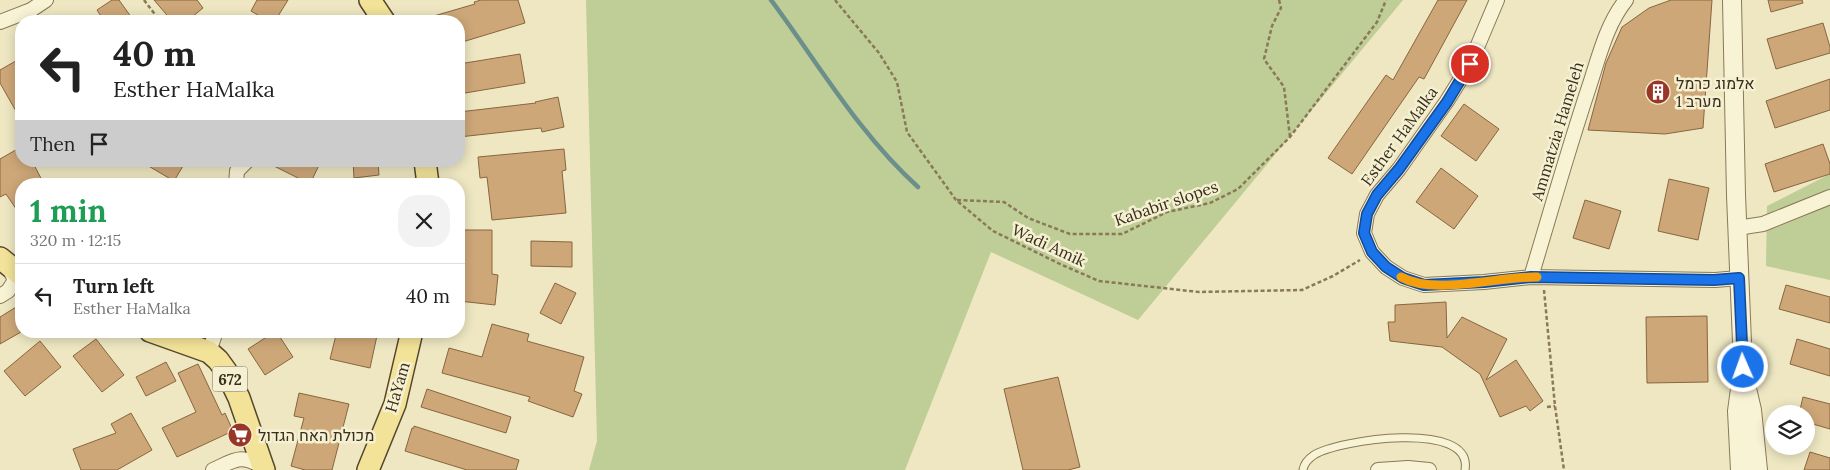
<!DOCTYPE html>
<meta charset="utf-8">
<style>
:root{--surface:#fff;--page:#f2f2f2;--text:#222;--muted:#767676;--line:#e0e0e0}
body{margin:0;font-family:Lora,Heebo,serif;background:var(--page);color:var(--text);height:100vh;display:flex;flex-direction:column;font-size:19px;white-space:nowrap}
*{box-sizing:border-box;margin:0}
p{font-size:16px;color:var(--muted)}
.icon{flex:none;width:28px;height:28px;fill:none;stroke:currentColor;stroke-width:2;stroke-linecap:round;stroke-linejoin:round}
.map{position:relative;flex:1;overflow:hidden}
.side{position:absolute;left:15px;top:178px;width:450px;height:160px;display:flex;flex-direction:column;background:var(--surface);border-radius:20px;box-shadow:0 2px 12px #0003}
.side>*{flex:none}
.top-card{position:absolute;left:15px;top:15px;width:450px;height:152px;border-radius:20px;box-shadow:0 2px 12px #0003;background:#fff;color:var(--text);overflow:hidden}
.buttons{position:absolute;left:1765px;top:405px;display:grid;gap:10px}
.buttons a{display:grid;place-items:center;width:50px;height:50px;border-radius:50%;background:var(--surface);box-shadow:0 2px 12px #0003;font-size:25px}
.pin{position:absolute;display:grid;place-items:center;width:42px;height:42px;color:#fff;margin:-21px;border:2px solid #fff;border-radius:50%;box-shadow:0 1px 5px #0007}
.me{position:absolute;width:55px;margin:-28px;rotate:358deg;stroke-linejoin:round;filter:drop-shadow(0 0 4px #0008)}
.turn{display:flex;align-items:center;gap:18px;height:105px;padding:0 15px;font-size:22px}
.turn .icon{width:65px;height:65px;stroke-width:2.5}
.turn b{display:block;font-size:35px;line-height:42px}
.then{display:flex;align-items:center;height:48px;padding:0 15px;background:#0003;gap:10px;font-size:19px}
.round{display:grid;place-items:center;flex:none;width:52px;height:52px;border-radius:20px;background:var(--page)}
.summary{display:flex;align-items:center;justify-content:space-between;height:85px;padding:0 15px}
h1{font-size:30px;font-weight:700;line-height:38px;color:#1e9e55}
ul{padding:0;list-style:none}
li{display:flex;align-items:center;gap:15px;height:65px;padding:0 15px;border-top:1px solid var(--line)}
li div{flex:1}
li b{display:block;font-size:19px}
li em{font-style:normal}
.map>svg:first-child{display:block}
.green{fill:#bfcd96}
.lines{fill:none;stroke-linecap:round;stroke-linejoin:round}
.stream{stroke:#6b8f8b;stroke-width:4.5}
.building{fill:#cda778;stroke:#88663f}
.service-casing{stroke:#897959;stroke-width:9}
.minor-casing{stroke:#897959;stroke-width:16}
.tertiary-casing{stroke:#897959;stroke-width:20}
.primary-casing{stroke:#56462d;stroke-width:24}
.path{stroke:#897959;stroke-width:2.5;stroke-dasharray:4 2.5;stroke-linecap:butt}
.service{stroke:#f9f3d6;stroke-width:7}
.minor{stroke:#f9f3d6;stroke-width:14}
.tertiary{stroke:#f9f3d6;stroke-width:18}
.primary{stroke:#f2e399;stroke-width:21}
.route-casing{stroke:#114b97;stroke-width:12}
.route{stroke:#1a73e8;stroke-width:9}
.slow{stroke:#f59e0b;stroke-width:9}
.labels{text-anchor:middle;dominant-baseline:central;stroke-width:5;stroke-linejoin:round;paint-order:stroke}
.shield{fill:#f6f0d2;stroke:#716853;stroke-width:1}
.shield-label{font-size:15px;font-weight:bold;fill:#382e1d}
.poi-label{font-size:16px;fill:#382e1d;stroke:#f6f0d2;text-anchor:start}
.street-label{font-size:16px;fill:#382e1d;stroke:#f6f0d2}
</style>
<div class="map">
<svg width="1830" height="470" viewBox="0 0 1830 470">
<rect width="100%" height="100%" fill="#eee7c2"/>
<!-- green -->
<path class="green" d="M586,0h817l-265,320 -147,-68 -86,218h-316l8,-29z
M1830,174v106l-64,-14 1,-60z"/>
<g class="lines">
<!-- stream -->
<path class="stream" d="M771,0c47,63 88,134 147,187"/>
</g>
<!-- building -->
<path class="building" d="M112,0h7l15,21h-30l-7,-11z
M154,0h43l6,8 -16,13h-15z
M257,0h31l-13,21h-7l-17,-10z
M481,0h37l7,23 -66,20v-22h-32v-3l48,-14 -1,-2z
M1438,0h29l-43,79 -5,-2 -67,97 -24,-16 58,-83 7,5z
M1671,0h41l-9,128 -38,6 -77,-4 18,-67 16,-36 27,-19z
M1768,0h34l1,3 -32,9z
M1823,23l7,24v6l-54,16 -9,-30z
M520,54l5,29 -66,11v-30z
M21,58v62l-21,-37v-13z
M1830,79v31l-55,18 -9,-27z
M558,97l6,30 -22,5 -1,-4 -82,9v-25l77,-9 -1,-1z
M1464,104l35,25 -23,32 -35,-25z
M1823,144l7,20v10l-56,18 -9,-28z
M21,147v14h11l12,23h-23v32l-15,-22 -6,3v-38z
M564,149l2,21 -4,1 4,42 -74,7 -5,-43 -7,1 -2,-21z
M140,161h46l-12,20z
M264,161h57l-11,23z
M353,161h25l1,14 -25,3z
M1441,168l37,28 -24,33 -38,-27z
M1669,179l40,9 -11,52 -40,-9z
M1585,200l36,11 -12,38 -36,-11z
M459,230h33v44l6,1 -3,30 -36,-4z
M531,241l41,1v25l-41,-1z
M555,283l21,10 -15,31 -21,-11z
M1786,285l44,12v26l-51,-14z
M1446,302l1,36 15,-21 45,22 -21,41 30,-20 27,41 -13,10 -4,-5 -26,11 -20,-43 -38,-27 -52,-6 -2,-19h7v-17z
M21,304v28l-21,12v-27z
M1707,316l1,66 -61,1 -1,-66z
M492,324l37,10 -2,7 57,16 -10,34 8,3 -9,23 -45,-16 2,-4 -88,-24 7,-25 33,9z
M276,331l17,26 -28,18 -17,-26z
M337,331h41l-8,37 -40,-9z
M96,339l28,36 -22,17 -29,-36z
M1797,339l33,10v27l-40,-12z
M40,341l21,26 -36,29 -21,-25z
M166,362l10,19 -30,15 -10,-19z
M198,364l24,51 3,-2 8,18 -56,26 -15,-29 34,-16 -18,-39z
M1058,377l22,90 -12,3h-45l-19,-81z
M427,389l84,28 -5,16 -85,-26z
M299,393l50,11 -17,66h-27l-14,-4 13,-48 -10,-2z
M1803,397l27,7v25l-24,-7v-8h-7z
M131,413l21,37 -35,20h-36l-8,-21 43,-16 -5,-9z
M414,426l105,34 -3,10h-49l-62,-19 7,-23h2z
M1810,452l20,6v12h-26z"/>
<g class="lines">
<defs>
<path id="service" d="M1303,470c1,-7 5,-11 11,-15 23,-15 160,-36 151,15"/>
<path id="minor" d="M1497,0l-27,64 -23,37 -48,68 -22,26 -10,19 -3,19 8,19 14,15 17,11 21,7 60,-3 47,-5 184,3 24,-2
M0,22l31,-12 15,-10
M236,184l1,-13 10,-10
M1737,228l26,-4 67,-27
M1531,277c19,-63 37,-127 58,-190 10,-30 17,-62 37,-87
M0,296l8,-5 7,-11 -6,-12
M209,352l7,-21
M213,470c20,-9 29,-18 50,-2
M1378,470l30,-2 21,2"/>
<path id="tertiary" d="M1732,0l4,195 7,172 -6,44 3,59
M1745,380l7,30 6,60"/>
<path id="primary" d="M370,0l14,21
M425,161l3,23
M0,258l21,17
M150,331l59,21 9,8 8,11 13,27 25,72
M368,470l27,-66 17,-73"/>
</defs>
<!-- service casing -->
<use href="#service" class="service-casing"/>
<!-- minor casing -->
<use href="#minor" class="minor-casing"/>
<!-- tertiary casing -->
<use href="#tertiary" class="tertiary-casing"/>
<!-- primary casing -->
<use href="#primary" class="primary-casing"/>
<!-- path -->
<path class="path" d="M144,0l16,21
M835,0l44,53 18,29 10,50 49,68 37,31 67,33 39,17 100,11 103,-2 31,-14 27,-16
M1279,0l2,8 -9,18 -8,33 20,28 6,50
M957,200l47,2 24,16 42,16h52l45,-22 43,-9 28,-14 52,-52 87,-115 9,-22
M1544,290l11,116 9,64
M1547,407l8,-1"/>
<!-- service -->
<use href="#service" class="service"/>
<!-- minor -->
<use href="#minor" class="minor"/>
<!-- tertiary -->
<use href="#tertiary" class="tertiary"/>
<!-- primary -->
<use href="#primary" class="primary"/>
</g>
<g class="lines">
<defs>
<path id="route" d="M1470,64l-23,38 -48,67 -22,26 -10,19 -3,19 8,19 14,15 17,11 21,7 60,-3 47,-5 183,3 25,-2 4,89"/>
</defs>
<!-- route casing -->
<use href="#route" class="route-casing"/>
<!-- route -->
<use href="#route" class="route"/>
<!-- slow -->
<path class="slow" d="M1401,277c34,19 97,-1 136,0"/>
</g>
<!-- icons -->
<defs>
<symbol id="building-disc" viewBox="-11 -11 22 22"><circle r="9.5" fill="#983728" stroke="#f6f0d2"/><path d="M-4-6H4V6H1V3H-1V6H-4ZM-2.5-4.3h1.7v1.8h-1.7ZM.8-4.3h1.7v1.8H.8ZM-2.5-1h1.7V.8h-1.7ZM.8-1h1.7V.8H.8Z" fill="#fff"/></symbol>
<symbol id="supermarket-disc" viewBox="-11 -11 22 22"><circle r="9.5" fill="#983728" stroke="#f6f0d2"/><path d="M-6-5.5h2.5l.6 2H6L4.5 2H-2.5L-4.4-4H-6ZM-1.5 3.2a1.3 1.3 0 1 0 .1 0ZM3 3.2a1.3 1.3 0 1 0 .1 0Z" fill="#fff"/></symbol>
</defs>
<g fill-rule="evenodd">
<use href="#building-disc" x="1644" y="78" width="28" height="28"/>
<use href="#supermarket-disc" x="226" y="421" width="28" height="28"/>
</g>
<g class="labels">
<!-- shield labels -->
<rect class="shield" x="212.5" y="366.5" width="35" height="25" rx="4"/>
<g class="shield-label">
<text x="230" y="379">672</text>
</g>
<!-- poi labels -->
<g class="poi-label">
<text x="1676" y="83">אלמוג כרמל<tspan x="1676" dy="18">מערב 1</tspan></text>
<text x="258" y="435">מכולת האח הגדול</text>
</g>
<!-- street labels -->
<g class="street-label">
<text transform="translate(1557 131) rotate(-73)">Ammatzia Hameleh</text>
<text transform="translate(1399 136) rotate(-54)">Esther HaMalka</text>
<text transform="translate(1166 203) rotate(-19)">Kababir slopes</text>
<text transform="translate(1049 245) rotate(25)">Wadi Amik</text>
<text transform="translate(397 387) rotate(-74)">HaYam</text>
</g>
</g>
</svg>
<div class="buttons">
<a><svg class="icon" aria-label="layers" viewBox="0 0 24 24"><path d="M12 4l9 5-9 5-9-5zM3 14l9 5 9-5"/></svg></a>
</div>
<div class="pin" style="left:1470px;top:64px;background:#d93025"><svg class="icon" aria-label="arrive" viewBox="0 0 24 24"><path d="M6 21V4h12l-3 4 3 4H6"/></svg></div>
<svg class="me" style="left:1743px;top:367px" viewBox="-20 -20 40 40"><circle r="17" fill="#1a73e8" stroke="#fff" stroke-width="3"/><path d="M0-11L8 9 0 5-8 9z" fill="#fff"/></svg>
<div class="top-card">
<div class="turn"><svg class="icon" aria-label="left" viewBox="0 0 24 24"><path d="M17 20v-9H6M10 6l-5 5 5 5"/></svg><div><b>40 m</b>Esther HaMalka</div></div>
<div class="then">Then<svg class="icon" aria-label="arrive" viewBox="0 0 24 24"><path d="M6 21V4h12l-3 4 3 4H6"/></svg></div>
</div>
<section class="side">
<div class="summary"><div><h1>1 min</h1><p>320 m · 12:15</p></div><a class="round"><svg class="icon" aria-label="close" viewBox="0 0 24 24"><path d="M6 6l12 12M18 6L6 18"/></svg></a></div>
<ul>
<li><svg class="icon" aria-label="left" viewBox="0 0 24 24"><path d="M17 20v-9H6M10 6l-5 5 5 5"/></svg><div><b>Turn left</b><p>Esther HaMalka</p></div><em>40 m</em></li>
</ul>
</section>
</div>
